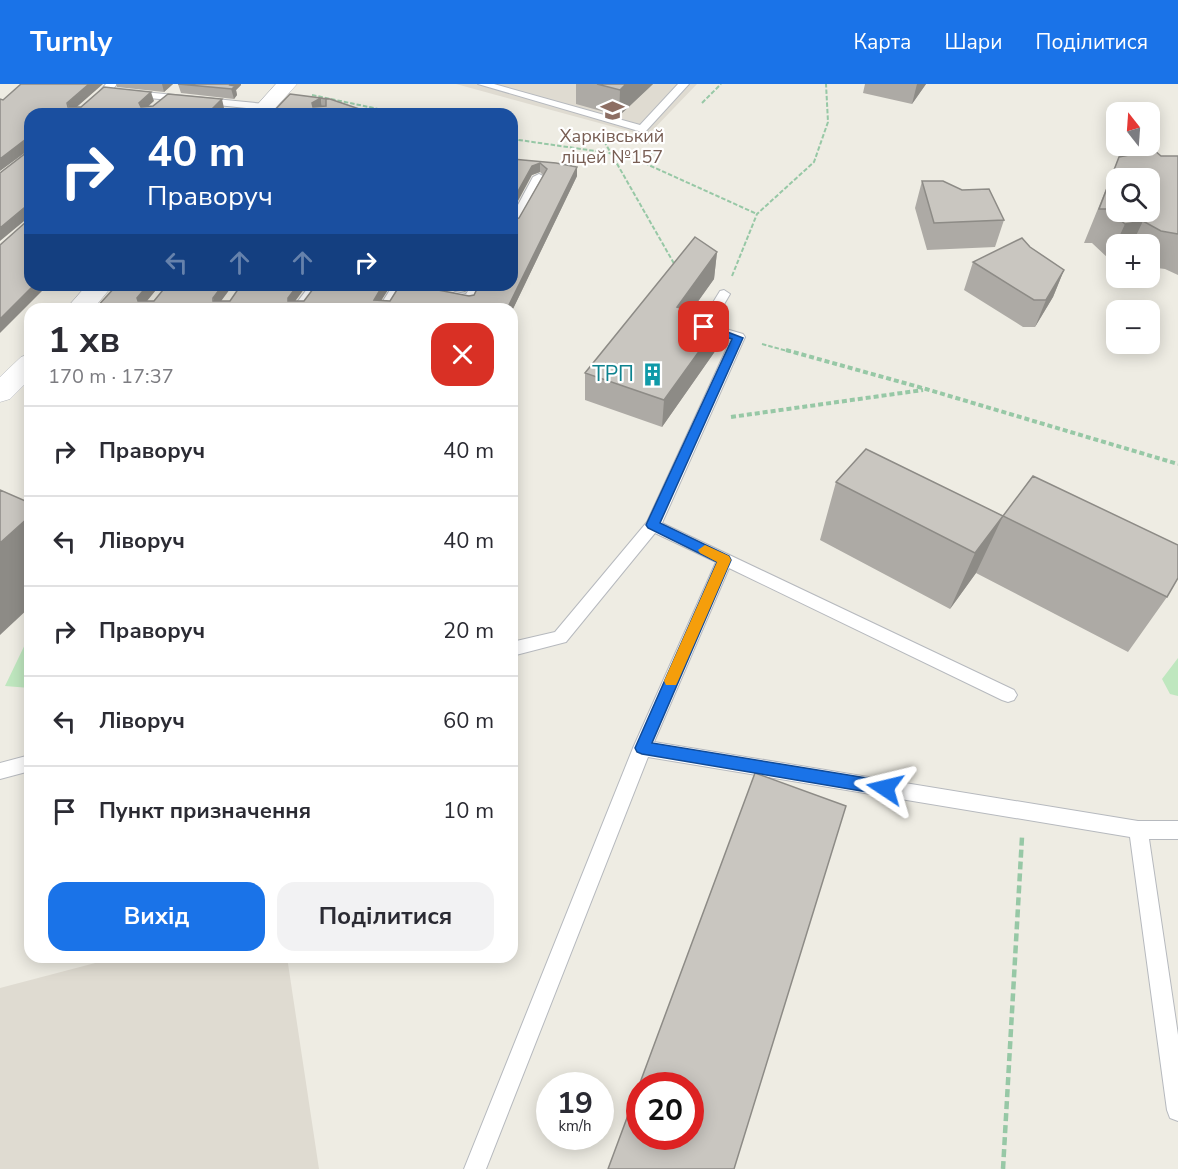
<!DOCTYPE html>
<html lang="uk">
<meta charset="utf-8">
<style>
:root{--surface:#fff;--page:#f2f2f3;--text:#2b2b33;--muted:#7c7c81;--line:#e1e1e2;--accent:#1a73e8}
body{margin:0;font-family:"Nunito Sans",sans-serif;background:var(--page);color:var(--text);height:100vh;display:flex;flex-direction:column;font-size:22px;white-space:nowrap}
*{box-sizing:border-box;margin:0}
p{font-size:20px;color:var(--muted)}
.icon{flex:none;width:33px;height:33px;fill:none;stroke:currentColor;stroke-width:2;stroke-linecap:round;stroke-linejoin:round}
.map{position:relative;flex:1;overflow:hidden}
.side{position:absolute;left:24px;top:219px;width:494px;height:660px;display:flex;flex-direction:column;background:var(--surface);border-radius:18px;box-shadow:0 3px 15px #0003}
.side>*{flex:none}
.top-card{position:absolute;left:24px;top:24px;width:494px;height:183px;border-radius:18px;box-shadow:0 3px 15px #0003;background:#1a4fa0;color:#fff;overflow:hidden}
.needle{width:39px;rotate:343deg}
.tools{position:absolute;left:1106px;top:18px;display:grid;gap:12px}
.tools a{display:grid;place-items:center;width:54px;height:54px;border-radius:12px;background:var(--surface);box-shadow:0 3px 15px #0003;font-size:30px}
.speed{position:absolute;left:536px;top:988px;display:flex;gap:12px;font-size:30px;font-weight:700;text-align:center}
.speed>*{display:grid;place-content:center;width:78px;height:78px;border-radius:50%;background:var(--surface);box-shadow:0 3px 15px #0003;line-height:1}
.speed small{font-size:15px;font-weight:400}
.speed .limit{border:9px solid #d22;background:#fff;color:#111}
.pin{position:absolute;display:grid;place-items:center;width:51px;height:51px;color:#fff;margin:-26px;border-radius:12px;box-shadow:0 3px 9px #0006}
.me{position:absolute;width:66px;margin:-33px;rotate:280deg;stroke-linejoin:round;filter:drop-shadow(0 0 4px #0008)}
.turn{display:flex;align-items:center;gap:21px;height:126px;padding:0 24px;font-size:27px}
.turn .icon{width:78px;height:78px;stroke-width:2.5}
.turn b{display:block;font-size:42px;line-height:51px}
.lanes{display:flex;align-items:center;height:57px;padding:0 24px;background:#0003;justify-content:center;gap:30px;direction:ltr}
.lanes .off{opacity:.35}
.round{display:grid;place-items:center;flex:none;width:63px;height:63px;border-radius:18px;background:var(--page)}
.head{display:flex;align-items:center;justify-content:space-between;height:102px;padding:0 24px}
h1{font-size:36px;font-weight:700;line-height:45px}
.primary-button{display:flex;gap:12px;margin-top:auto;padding:12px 24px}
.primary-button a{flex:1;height:69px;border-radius:18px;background:var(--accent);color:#fff;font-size:24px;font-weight:700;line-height:69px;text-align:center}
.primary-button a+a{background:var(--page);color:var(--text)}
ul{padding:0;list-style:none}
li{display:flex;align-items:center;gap:18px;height:90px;padding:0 24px;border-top:2px solid var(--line)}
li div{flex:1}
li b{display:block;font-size:22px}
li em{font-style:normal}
header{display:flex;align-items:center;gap:36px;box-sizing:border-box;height:84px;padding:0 30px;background:var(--accent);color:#fff}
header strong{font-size:28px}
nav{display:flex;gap:33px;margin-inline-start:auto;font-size:21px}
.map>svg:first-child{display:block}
.education{fill:#dfdbd1}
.green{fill:#bfe7bf}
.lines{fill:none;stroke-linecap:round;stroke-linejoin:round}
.service-casing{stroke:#b6b9be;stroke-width:2}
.minor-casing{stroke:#b6b9be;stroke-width:1}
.path-far2{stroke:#97c8a6;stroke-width:2;stroke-dasharray:4.5 2;stroke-linecap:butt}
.path-far1{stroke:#97c8a6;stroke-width:4;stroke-dasharray:5 3;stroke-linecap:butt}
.path{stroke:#97c8a6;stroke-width:4.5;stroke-dasharray:8 4;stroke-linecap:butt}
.service{fill:#fff;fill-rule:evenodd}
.minor{fill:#fff;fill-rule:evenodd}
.wall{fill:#adaaa5}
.shaded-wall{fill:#8d8b86}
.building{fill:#c9c6c0;stroke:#8d8b86;stroke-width:1.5;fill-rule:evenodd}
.route{fill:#1a73e8;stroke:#114b97;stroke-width:1.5}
.slow{fill:#f59e0b}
.labels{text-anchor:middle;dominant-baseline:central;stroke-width:4.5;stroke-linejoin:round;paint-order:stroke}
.far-education-label{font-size:18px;fill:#785e54;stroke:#fff}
.culture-label{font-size:21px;fill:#0d838f;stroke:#fff;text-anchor:end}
</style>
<header>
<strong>Turnly</strong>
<nav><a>Карта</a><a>Шари</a><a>Поділитися</a></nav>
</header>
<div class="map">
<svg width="1178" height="1085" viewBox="0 0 1178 1085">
<rect width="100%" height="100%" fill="#eeece3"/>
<!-- education -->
<path class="education" d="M456,0h241l-50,52z
M118,873h169l32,212h-319v-181z"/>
<!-- green -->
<path class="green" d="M30,550v54l-25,-2z
M1178,574v38l-8,-2 -8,-15z"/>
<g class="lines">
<defs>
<path id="service" d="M106,0h11l-4,5 152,15 5,3 -5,3 -164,-17 -1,-2z
M478,0h16l146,41 38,-41h11l-43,47 -4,1z
M539,90l6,3 -27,49 -6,3v-13l21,-39z
M310,201h12l-17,24h-13z
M393,201h12l-15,24h-12z
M472,201h12l-10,17 -19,-2 -6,-4 6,-4 11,2z
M724,206l6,4 -18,31 31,9 2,3 -83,186 352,167 3,5 -3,5 -6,2 -6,-2 -273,-132 -75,174 484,79h40v18h-29l29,196v86l-8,-3 -3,-8 -37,-273 -482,-80 -162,412h-22l169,-421 83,-186 -61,-29 -89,109 -54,14v-14l43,-10 92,-110 84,-183 -32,-9 -1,-3 22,-36z
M30,671v16l-30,8v-16z"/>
<path id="minor" d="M276,0h21l-27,30h-21z
M87,201h26l-20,24h-27z
M30,270v25l-20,20 -10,3v-25l21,-20z"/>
</defs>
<!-- service casing -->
<use href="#service" class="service-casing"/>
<!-- minor casing -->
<use href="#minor" class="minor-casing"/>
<!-- path-far2 -->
<path class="path-far2" d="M312,11l90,19
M702,19l19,-19
M512,55l97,14 33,9
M604,57l72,126
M654,66l-12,12 115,52
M732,192l25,-62 57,-52 14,-40 -2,-38
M762,260l29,8"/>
<!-- path-far1 -->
<path class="path-far1" d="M786,266l140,39 252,75
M731,333l192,-27"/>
<!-- path -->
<path class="path" d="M1003,1085l19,-332"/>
<!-- service -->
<use href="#service" class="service"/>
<!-- minor -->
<use href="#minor" class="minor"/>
</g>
<!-- wall -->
<path class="wall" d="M116,0h57l-9,8 -47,-5z
M178,0h63v1l-5,5 1,5 -3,4 -53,-6z
M576,0h77l-34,32 -43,-12z
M865,0h61l-14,20 -49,-11z
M321,14l53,16 -52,-7z
M1161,72h17v119l-13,-6 -16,-2v-23h-33v13l-7,2 -17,-16h-8l35,-86z
M512,75l44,4 21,13 -65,135v-2h-417l65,-24 -13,16h83l11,-16h66l-12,16h9l12,-16h75l-10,15 9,1 84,-6 45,-77 24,-43 -3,-3 -8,3z
M922,97l82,39 -9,27 -68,3 -12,-42z
M1030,163l34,23 -11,27 -18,30h-12l-59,-37 9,-28z
M717,168l-3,27 -24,33 28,35 -56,80 -77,-27v-27z
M429,201h41l-5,7z
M866,365l301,148 -39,55 -152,-79 -26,36 -130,-69 16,-58z"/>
<!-- shaded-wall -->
<path class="shaded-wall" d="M89,0h14l-32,28 -4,-9z
M162,0h11l-9,8z
M231,0h10v1l-5,5 1,5 -3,4 -4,-14z
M626,0h27l-34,32 1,-26z
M917,0h9l-14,20z
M151,8l3,9 -12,11 -3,-9z
M321,14l1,9 -8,5 -2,-9z
M222,15l2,9 -5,6h-12z
M26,55l4,10 -30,22v-12z
M540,79v9l-8,3 -20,37v-10l20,-36z
M577,83v9l-65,135v-2h-5z
M24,124l5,9 -29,24v-13z
M1143,137l-11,23h-16v13l-7,2 16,-35z
M717,168l-3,27 -39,55 2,-27z
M1064,186l-11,27 -18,30 11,-27z
M34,201h14l-48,48v-14z
M148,201h12l-19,23 -3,-7 -1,-3z
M223,201h10l-17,23 -3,-10z
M298,201h9l-17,23v1l-2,-11z
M383,201h8l-15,24 -2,-9z
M464,201h6l-5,7z
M721,237l-3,26 -56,80 2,-27z
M30,432v91l-30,28v-92z
M1003,432l-27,57 -26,36 25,-56z"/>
<!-- building -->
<path class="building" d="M21,0h68l-22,19 1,4h13l23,-20 47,5 -12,11 2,4 12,-1 15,-12 54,5 -15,15h-177v171h4l-34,34v-74l27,-24v-13h-3l-24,20v-55l27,-21 1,-10 -2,-3 -26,20v-60l3,1z
M178,0h53l-1,1 5,1 -3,3z
M597,0h29l-6,6z
M290,10l31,4 -9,5 1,4 13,-1v-7l-5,-1 9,1 44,15h-103z
M1154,66l7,6h17v78l-17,-3 -18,-10 -18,3 -18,-15h-8l20,-52zM1116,94h33v34h-33z
M512,75l44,4 21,4 -70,142h-412l22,-24h31l-11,13 1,3h16l13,-16h56l-10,13v3h17l11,-16h57l-10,13v3h16l12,-16h67l-9,15 16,1 10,-16h12l57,11 5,-1 5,-10h33v-64l7,-3 28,-49 -7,-6 -8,3 -20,36z
M922,97h21l19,9 27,-1 15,31 -70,3z
M695,153l22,15 -40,55 44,14 -57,79 -79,-27z
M1022,154l8,9 34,23 -18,30h-12l-61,-38z
M866,365l137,67 -28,37 -139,-71z
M1033,392l145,69v33l-11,19 -164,-81z
M0,406l30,13v13l-30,27z
M755,689l91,33 -112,363h-126zM639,1002h51v51h-51z"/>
<!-- route -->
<path class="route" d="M704,239l39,15 -83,185 69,33 2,4 -79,183 233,38 6,2 2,5 -2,5 -6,2 -243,-41 -5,-2 -2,-4 82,-186 -69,-34 -2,-3 86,-186 -32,-10 -2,-2z"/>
<!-- slow -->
<path class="slow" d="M705,461l24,11 2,4 -53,121 -2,4h-10l-2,-4 53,-119 -17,-9 -2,-3z"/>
<!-- icons -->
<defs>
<symbol id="school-bare" viewBox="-9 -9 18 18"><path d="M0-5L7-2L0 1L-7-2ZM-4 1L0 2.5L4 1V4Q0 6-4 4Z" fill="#8d6e63" stroke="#fff" stroke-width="2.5" paint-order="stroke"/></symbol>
<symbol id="building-bare" viewBox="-9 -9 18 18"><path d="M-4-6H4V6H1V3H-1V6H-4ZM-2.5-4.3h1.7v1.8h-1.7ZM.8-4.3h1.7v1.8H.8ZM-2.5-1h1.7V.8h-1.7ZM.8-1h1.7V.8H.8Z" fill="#0f9aa8" stroke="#fff" stroke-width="2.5" paint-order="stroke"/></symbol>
</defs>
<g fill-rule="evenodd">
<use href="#school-bare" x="596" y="10" width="33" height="33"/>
<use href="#building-bare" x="636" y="274" width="33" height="33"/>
</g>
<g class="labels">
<!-- far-education labels -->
<g class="far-education-label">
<text x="612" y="52">Харківський<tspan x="612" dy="21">ліцей №157</tspan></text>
</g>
<!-- culture labels -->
<g class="culture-label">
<text x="634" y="290">ТРП</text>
</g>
</g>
</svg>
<div class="tools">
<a><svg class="needle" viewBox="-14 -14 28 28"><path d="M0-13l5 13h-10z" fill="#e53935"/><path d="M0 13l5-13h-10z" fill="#7c7c81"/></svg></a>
<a><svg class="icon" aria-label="search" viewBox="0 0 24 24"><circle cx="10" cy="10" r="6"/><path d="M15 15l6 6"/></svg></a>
<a>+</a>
<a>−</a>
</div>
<div class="speed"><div>19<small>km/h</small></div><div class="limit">20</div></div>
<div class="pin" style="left:704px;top:243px;background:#d93025"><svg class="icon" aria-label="arrive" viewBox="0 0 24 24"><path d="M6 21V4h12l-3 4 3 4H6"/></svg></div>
<svg class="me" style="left:885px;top:704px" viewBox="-20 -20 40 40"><path d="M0-17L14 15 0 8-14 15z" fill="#1a73e8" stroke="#fff" stroke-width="4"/></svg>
<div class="top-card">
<div class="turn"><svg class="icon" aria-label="right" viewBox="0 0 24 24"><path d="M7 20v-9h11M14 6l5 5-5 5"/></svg><div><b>40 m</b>Праворуч</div></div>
<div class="lanes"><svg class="icon off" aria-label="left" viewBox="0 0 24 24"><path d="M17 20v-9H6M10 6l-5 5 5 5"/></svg><svg class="icon off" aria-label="ahead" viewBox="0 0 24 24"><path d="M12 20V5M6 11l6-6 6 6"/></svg><svg class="icon off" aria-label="ahead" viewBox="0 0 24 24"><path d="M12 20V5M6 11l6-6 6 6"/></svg><svg class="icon" aria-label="right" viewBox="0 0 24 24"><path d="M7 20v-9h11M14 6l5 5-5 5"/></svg></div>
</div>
<section class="side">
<div class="head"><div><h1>1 хв</h1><p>170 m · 17:37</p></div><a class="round" style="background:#d93025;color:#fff"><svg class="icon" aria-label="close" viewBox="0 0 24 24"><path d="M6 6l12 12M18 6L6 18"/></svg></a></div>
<ul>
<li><svg class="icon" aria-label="right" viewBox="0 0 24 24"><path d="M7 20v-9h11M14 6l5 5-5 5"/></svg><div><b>Праворуч</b></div><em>40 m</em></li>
<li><svg class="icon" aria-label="left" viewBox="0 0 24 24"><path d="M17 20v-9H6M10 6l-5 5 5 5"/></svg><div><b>Ліворуч</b></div><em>40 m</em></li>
<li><svg class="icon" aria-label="right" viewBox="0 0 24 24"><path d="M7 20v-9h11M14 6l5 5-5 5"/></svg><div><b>Праворуч</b></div><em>20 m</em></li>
<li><svg class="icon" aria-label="left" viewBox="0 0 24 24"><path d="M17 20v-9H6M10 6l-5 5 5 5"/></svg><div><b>Ліворуч</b></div><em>60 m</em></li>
<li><svg class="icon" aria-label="arrive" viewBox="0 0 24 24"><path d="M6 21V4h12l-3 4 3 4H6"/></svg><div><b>Пункт призначення</b></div><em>10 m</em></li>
</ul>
<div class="primary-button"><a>Вихід</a><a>Поділитися</a></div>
</section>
</div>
